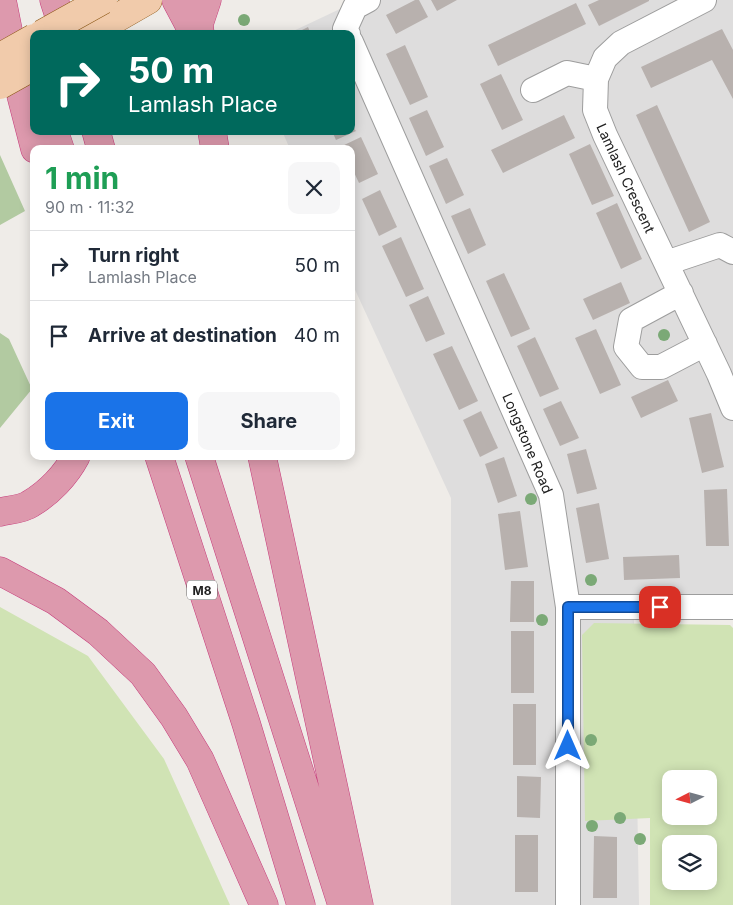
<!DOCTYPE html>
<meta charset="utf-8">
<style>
:root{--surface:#fff;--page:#f6f6f7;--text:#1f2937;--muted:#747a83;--line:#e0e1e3;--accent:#1a73e8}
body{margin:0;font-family:Inter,sans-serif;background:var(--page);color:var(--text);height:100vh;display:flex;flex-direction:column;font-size:19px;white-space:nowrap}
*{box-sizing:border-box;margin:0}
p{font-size:16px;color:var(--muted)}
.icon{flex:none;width:28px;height:28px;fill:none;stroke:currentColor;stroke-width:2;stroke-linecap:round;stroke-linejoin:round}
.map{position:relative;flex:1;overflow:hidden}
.sheet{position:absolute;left:30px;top:145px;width:325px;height:315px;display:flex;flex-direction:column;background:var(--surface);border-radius:10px;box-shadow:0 2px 12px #0003}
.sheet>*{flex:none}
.banner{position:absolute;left:30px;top:30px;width:325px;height:105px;border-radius:10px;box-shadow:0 2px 12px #0003;background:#00695c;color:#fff;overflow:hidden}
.needle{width:32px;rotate:264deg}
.controls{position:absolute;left:662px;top:770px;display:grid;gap:10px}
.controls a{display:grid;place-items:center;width:55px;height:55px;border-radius:10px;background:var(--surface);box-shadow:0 2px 12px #0003;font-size:25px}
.pin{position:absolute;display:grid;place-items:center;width:42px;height:42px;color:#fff;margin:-21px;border-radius:10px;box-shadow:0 2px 8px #0006}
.me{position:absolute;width:55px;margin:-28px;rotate:0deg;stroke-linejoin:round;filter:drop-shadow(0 0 4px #0008)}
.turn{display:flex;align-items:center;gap:18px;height:105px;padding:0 15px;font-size:22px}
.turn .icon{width:65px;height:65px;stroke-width:2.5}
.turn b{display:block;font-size:35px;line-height:42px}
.round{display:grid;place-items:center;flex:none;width:52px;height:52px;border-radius:10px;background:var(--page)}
.headline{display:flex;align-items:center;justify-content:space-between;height:85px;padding:0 15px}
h1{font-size:30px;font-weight:700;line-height:38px;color:#1e9e55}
.cta{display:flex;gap:10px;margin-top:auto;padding:10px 15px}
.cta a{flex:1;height:58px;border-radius:10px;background:var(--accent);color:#fff;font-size:20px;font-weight:700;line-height:58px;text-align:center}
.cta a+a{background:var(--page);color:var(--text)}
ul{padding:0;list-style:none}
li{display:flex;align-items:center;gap:15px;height:70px;padding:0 15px;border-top:1px solid var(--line)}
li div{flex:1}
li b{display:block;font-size:19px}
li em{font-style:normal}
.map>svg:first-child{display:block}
.residential{fill:#dedddd}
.grass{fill:#d0e3b4;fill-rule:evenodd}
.forest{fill:#b2caa1}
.building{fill:#b8b1ae}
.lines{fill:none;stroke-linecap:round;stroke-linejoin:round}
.minor-casing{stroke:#9d9d9d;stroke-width:26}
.major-casing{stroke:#8a5512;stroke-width:29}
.highway-casing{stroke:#c63c7b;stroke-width:29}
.minor{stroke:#fff;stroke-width:24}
.major{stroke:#f1cbab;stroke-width:28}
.highway{stroke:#dd99ad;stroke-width:28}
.major-bridge-casing{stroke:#8a5512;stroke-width:29;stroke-linecap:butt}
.major-bridge{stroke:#f1cbab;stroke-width:28}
.tree{fill:#7ba976}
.route-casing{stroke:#114b97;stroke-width:12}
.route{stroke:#1a73e8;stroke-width:9}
.labels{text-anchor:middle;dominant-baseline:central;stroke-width:4;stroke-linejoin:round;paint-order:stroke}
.shield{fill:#fff;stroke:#636363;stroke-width:1}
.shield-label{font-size:12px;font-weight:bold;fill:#202020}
.street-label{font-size:14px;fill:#202020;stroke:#fff}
</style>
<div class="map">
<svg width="733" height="905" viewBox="0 0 733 905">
<rect width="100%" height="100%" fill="#efece8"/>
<!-- residential -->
<path class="residential" d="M359,0h374v612l-99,2 5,291h-188v-407l-100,-217v-132h-61l-8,-18h69v-97h-64z"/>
<!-- grass -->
<path class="grass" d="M0,607l88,49 76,103 66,146h-230z
M594,623l136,2 3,3v277h-83v-87l-65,3 -3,-186zM671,779h38v37h-38zM671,844h38v37h-38z"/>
<!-- forest -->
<path class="forest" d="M0,155l25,56 -25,14z
M0,333l9,6 23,50 -32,39z"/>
<!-- building -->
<path class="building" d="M415,0h4l9,17 -32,17 -10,-19z
M431,0h26l-20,11z
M599,0h50v1l-50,25 -11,-21z
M576,3l10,21 -88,42 -10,-21z
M308,27l3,7h-17z
M722,29l11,21v49l-21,-39 -61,28 -10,-21z
M405,45l23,52 -18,8 -24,-51z
M501,74l22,46 -21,10 -22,-46z
M657,105l53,117 -21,10 -53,-117z
M427,110l17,37 -18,9 -17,-38z
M564,115l11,23 -72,35 -12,-23z
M351,125l5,6 -20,9 -4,-9h19z
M361,137l17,37 -19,9 -8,-17v-17h-8l-1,-3z
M590,144l24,52 -22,9 -23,-51z
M447,158l17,37 -18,9 -17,-38z
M380,190l17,37 -18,9 -17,-37z
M617,203l25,56 -21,10 -25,-56z
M470,208l16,37 -18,9 -17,-38z
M401,237l23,52 -18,8 -24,-51z
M504,273l26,56 -19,8 -25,-56z
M621,282l9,21 -37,17 -10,-21z
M428,296l17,38 -19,8 -17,-37z
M596,329l25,56 -21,9 -25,-56z
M535,337l24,52 -19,8 -23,-51z
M452,346l26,55 -19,9 -26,-56z
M668,380l10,21 -37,17 -10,-21z
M561,401l18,37 -19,8 -17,-37z
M481,411l17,37 -18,9 -17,-37z
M711,413l13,54 -22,6 -13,-55z
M586,449l11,40 -20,5 -10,-40z
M504,457l13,39 -19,7 -13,-39z
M727,489l2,57h-23l-2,-56z
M599,503l10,56 -23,4 -10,-55z
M520,511l8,56 -23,3 -7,-56z
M679,555l1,23 -56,2 -1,-23z
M511,581h23v41h-24z
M511,631h23v62h-23z
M513,704h23v61h-23z
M517,776l24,1 -1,41 -23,-1z
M515,835h23v57h-23z
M594,836l23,1v61h-24z"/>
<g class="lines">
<defs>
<path id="minor" d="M704,0l-83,43 -16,15 -9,21 -1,31 10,25 114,239 14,34
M348,34l-3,-5 10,-22 13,-7
M351,42l200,453 17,112v298
M533,90l34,-17 29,6
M666,263l54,-18 13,7
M681,293l-50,27 -5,27 16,20h19l44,-23
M568,607h165"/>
<path id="major" d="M89,34l59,-34"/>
<path id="highway" d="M2,0l19,95 14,54
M54,0l11,34
M176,0l18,34
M200,34l-1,-10 8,-24
M54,131l6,18
M96,131l5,18
M212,131l3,18
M159,456l87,267 55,182
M199,456l143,449
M262,456l97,449
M0,512c9,-2 23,-3 30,-8 19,-11 36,-29 46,-48
M0,571l56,30 42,31 45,42 31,43 26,43 64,145"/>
</defs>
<!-- minor casing -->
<use href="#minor" class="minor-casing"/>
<!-- major casing -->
<use href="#major" class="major-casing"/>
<!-- highway casing -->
<use href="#highway" class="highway-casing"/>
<!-- minor -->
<use href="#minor" class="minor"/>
<!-- major -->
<use href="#major" class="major"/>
<!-- highway -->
<use href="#highway" class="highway"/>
<defs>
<path id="major-bridge" d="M42,34l61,-34
M0,57l34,-19
M0,85l34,-19"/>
</defs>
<!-- major-bridge casing -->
<use href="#major-bridge" class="major-bridge-casing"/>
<!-- major-bridge -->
<use href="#major-bridge" class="major-bridge"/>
</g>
<!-- trees -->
<g class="tree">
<circle cx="244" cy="20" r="6"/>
<circle cx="664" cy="335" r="6"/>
<circle cx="531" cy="499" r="6"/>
<circle cx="591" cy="580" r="6"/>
<circle cx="672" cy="594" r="6"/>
<circle cx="542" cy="620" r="6"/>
<circle cx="591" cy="740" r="6"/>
<circle cx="620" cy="818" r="6"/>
<circle cx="592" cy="826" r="6"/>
<circle cx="640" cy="839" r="6"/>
</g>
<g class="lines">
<defs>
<path id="route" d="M568,746v-139h92"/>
</defs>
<!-- route casing -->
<use href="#route" class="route-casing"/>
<!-- route -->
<use href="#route" class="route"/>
</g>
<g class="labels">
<!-- shield labels -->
<rect class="shield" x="187" y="580.5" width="30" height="19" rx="4"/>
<g class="shield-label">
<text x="202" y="590">M8</text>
</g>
<!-- street labels -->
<g class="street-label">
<text transform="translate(626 178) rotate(65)">Lamlash Crescent</text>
<text transform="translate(528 443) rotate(67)">Longstone Road</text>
</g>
</g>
</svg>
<div class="controls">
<a><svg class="needle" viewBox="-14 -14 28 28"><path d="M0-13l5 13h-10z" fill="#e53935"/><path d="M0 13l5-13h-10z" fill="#747a83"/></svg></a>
<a><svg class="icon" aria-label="layers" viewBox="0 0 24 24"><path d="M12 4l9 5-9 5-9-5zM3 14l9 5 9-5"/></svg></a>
</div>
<div class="pin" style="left:660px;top:607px;background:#d93025"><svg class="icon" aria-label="arrive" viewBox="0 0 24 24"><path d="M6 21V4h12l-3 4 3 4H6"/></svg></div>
<svg class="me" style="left:568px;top:746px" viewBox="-20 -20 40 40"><path d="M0-17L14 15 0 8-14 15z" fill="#1a73e8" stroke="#fff" stroke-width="4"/></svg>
<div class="banner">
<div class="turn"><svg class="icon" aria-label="right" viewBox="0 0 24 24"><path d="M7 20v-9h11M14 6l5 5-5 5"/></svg><div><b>50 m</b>Lamlash Place</div></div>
</div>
<section class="sheet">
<div class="headline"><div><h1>1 min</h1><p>90 m · 11:32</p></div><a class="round"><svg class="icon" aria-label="close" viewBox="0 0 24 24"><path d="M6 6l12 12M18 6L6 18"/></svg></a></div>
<ul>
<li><svg class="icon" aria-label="right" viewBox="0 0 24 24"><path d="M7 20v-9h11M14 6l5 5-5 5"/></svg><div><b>Turn right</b><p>Lamlash Place</p></div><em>50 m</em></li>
<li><svg class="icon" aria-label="arrive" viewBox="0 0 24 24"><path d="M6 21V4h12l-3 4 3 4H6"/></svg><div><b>Arrive at destination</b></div><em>40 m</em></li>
</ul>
<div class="cta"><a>Exit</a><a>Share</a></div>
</section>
</div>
